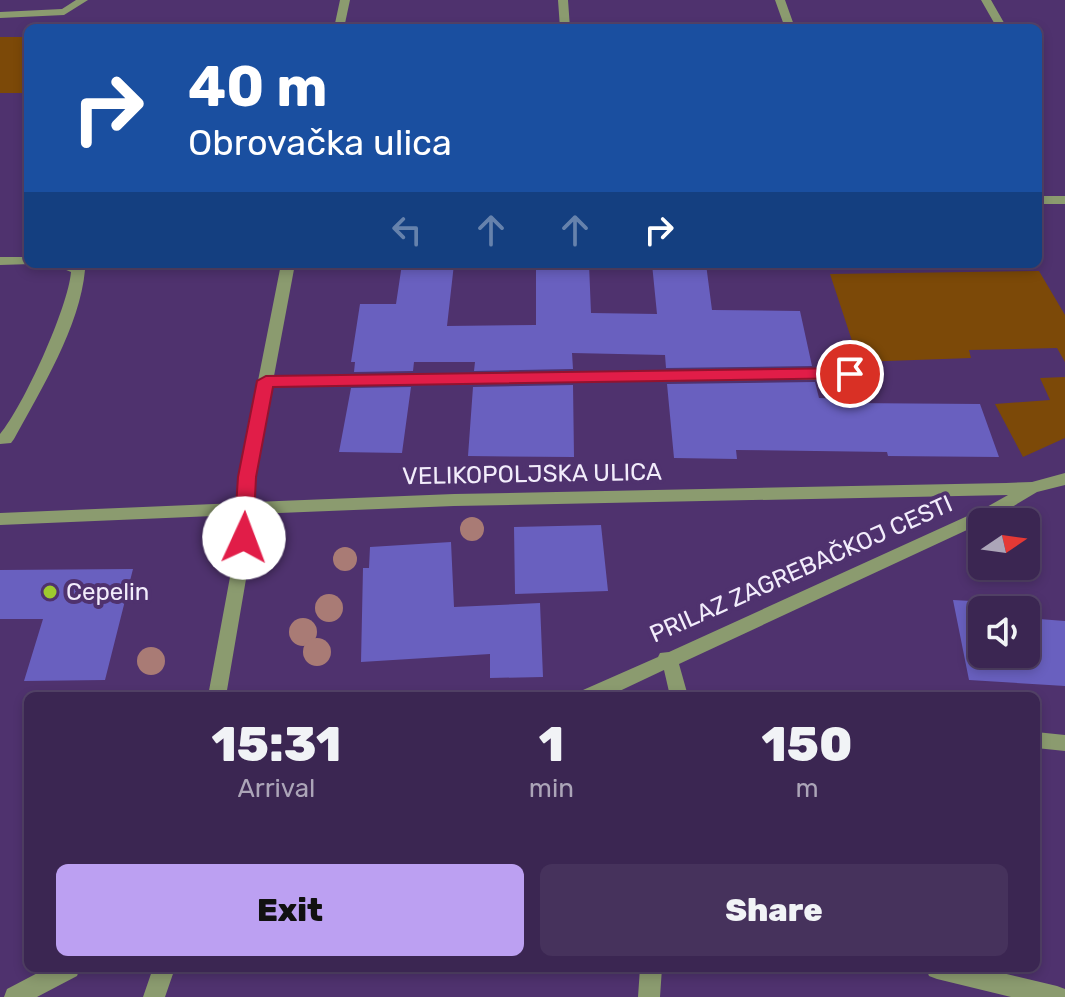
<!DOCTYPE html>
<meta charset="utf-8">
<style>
:root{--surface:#3b2652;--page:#46325c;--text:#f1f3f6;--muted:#aca5b8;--line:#544369;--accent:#bca0f2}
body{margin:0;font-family:Rubik,sans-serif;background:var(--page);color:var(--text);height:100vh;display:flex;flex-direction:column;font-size:30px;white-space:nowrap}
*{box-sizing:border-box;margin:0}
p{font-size:26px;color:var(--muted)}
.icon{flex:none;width:44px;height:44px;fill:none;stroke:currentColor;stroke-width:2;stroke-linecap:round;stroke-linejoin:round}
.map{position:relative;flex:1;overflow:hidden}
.sheet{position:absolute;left:24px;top:692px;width:1016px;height:280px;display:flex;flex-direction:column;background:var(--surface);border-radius:12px;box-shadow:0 4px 12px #0003,0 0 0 2px var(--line)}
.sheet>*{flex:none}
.banner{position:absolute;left:24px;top:24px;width:1018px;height:244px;border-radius:12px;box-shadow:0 4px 12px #0003,0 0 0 2px var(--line);background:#1a4fa0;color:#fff;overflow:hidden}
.needle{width:52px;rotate:77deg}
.tools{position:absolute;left:968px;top:508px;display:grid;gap:16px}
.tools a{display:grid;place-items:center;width:72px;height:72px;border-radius:12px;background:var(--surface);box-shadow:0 4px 12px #0003,0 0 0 2px var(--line);font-size:40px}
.pin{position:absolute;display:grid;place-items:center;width:68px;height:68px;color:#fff;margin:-34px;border:4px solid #fff;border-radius:50%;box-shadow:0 2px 8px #0007}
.me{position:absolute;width:88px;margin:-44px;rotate:2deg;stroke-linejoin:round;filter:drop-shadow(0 0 6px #0008)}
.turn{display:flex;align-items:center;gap:28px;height:168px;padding:0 32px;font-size:36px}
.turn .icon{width:104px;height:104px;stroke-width:2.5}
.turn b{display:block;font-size:56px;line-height:68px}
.lanes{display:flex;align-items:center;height:76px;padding:0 32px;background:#0003;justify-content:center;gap:40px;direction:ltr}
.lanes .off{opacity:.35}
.eta{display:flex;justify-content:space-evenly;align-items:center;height:136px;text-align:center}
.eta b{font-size:48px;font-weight:800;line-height:56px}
.button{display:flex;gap:16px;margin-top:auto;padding:16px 32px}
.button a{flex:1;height:92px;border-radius:12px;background:var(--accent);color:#111;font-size:32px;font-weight:800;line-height:92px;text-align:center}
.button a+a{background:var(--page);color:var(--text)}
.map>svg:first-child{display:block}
.green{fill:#7c4908}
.building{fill:#6960bf}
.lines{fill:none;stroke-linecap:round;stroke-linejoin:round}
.service{fill:#8b9b6f;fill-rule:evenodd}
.minor{fill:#8b9b6f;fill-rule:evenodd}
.tree{fill:#a97b75}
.route{fill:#e11d48;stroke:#92132f;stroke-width:2}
.poi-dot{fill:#9eca2f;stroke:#4f326e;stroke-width:3}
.labels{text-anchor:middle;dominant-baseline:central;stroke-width:8;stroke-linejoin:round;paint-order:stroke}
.street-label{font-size:24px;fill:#f2ecfb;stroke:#4f326e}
.poi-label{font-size:24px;fill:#f2ecfb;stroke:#4f326e;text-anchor:start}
</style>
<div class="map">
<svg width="1065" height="997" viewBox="0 0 1065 997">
<rect width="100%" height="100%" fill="#4f326e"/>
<!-- green -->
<path class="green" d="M0,37h28v56h-28z
M1039,271l26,44v47l-8,-14 -88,2 2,8 -112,4 -29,-88z
M1065,377v61l-42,19 -28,-53 55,-4 -10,-22z"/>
<!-- building -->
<path class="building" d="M402,264h52l-7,62 89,-1v-61h53l2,49 66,1 -5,-50h54l6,46 88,1 12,55 -146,2 -1,-13 -93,-2 1,16 -99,2 1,-9h-61l-1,9 -59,1 1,-10h-4l9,-58h36z
M815,382l4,16 27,1 1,4 133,1 19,53 -111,-1 -1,-4 -151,-2 1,9 -63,-1 -7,-74z
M573,385l1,72 -106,-1 5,-69z
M411,387l-9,66 -63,-1 12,-64z
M601,525l7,66 -93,3 -1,-67z
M451,542l3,65 86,-4 3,74 -53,1v-24l-129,8 2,-94h6l1,-21z
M133,569l-28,111 -81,1 19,-62h-43v-49z
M953,600l37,2 2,8h-10v44h44v-36l39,3v65l-96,-6z"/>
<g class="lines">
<!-- service -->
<path class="service" d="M76,0h12l-24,15 -64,3v-6l62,-3z
M0,257h28v7h4l-32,1z
M52,264h21l12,6c-5,56 -44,120 -71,169l-3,4 -11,1v-10c23,-27 68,-126 71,-162z
M926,968h56l75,18 8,3v8h-54l-74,-18 -8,-3z"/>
<!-- minor -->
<path class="minor" d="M340,0h10l-6,28h-10z
M558,0h10l2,28h-10z
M775,0h10l10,28h-10z
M981,0h10l16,28h-10z
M1038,196h27v8h-27z
M281,264h14l-21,112 576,-7 7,5 -7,5 -578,7 -17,91 -1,25 200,-8 552,-11 26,-1 33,-9v12l-28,7 -40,24 -318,148 9,32h-18l-6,-26 -55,26h-28l2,-6 75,-33 2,-4 9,-1 316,-144 23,-13 -554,11 -201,8 -2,36 -25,146h-18l27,-146 2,-35 -237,10v-12l238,-10 1,-26z
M1036,732l29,3v16l-29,-3z
M47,968h33l-3,8 -40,21h-33l3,-8z
M153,968h22l-10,29h-22z
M640,968h22l-2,29h-22z"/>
</g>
<!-- trees -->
<g class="tree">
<circle cx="472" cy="529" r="12"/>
<circle cx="345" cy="559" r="12"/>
<circle cx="329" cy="608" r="14"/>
<circle cx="303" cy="632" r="14"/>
<circle cx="317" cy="652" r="14"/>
<circle cx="151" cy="661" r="14"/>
</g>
<!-- route -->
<path class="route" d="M850,368l8,6 -3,4 -582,9 -17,90 -3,61 -9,7 -10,-7 4,-61 19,-96 9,-5z"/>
<!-- markers -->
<circle class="poi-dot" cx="50" cy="592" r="8"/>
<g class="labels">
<!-- street labels -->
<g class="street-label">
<text transform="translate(532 474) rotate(-1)">VELIKOPOLJSKA ULICA</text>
<text transform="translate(801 569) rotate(-24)">PRILAZ ZAGREBAČKOJ CESTI</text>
</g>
<!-- poi labels -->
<g class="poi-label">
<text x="66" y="592">Cepelin</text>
</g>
</g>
</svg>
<div class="tools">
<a><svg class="needle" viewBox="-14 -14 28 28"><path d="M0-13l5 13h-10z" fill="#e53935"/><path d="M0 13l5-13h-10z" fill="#aca5b8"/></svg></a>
<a><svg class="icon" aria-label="sound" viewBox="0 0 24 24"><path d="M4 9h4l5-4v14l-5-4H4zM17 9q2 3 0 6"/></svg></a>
</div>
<div class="pin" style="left:850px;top:374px;background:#d93025"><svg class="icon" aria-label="arrive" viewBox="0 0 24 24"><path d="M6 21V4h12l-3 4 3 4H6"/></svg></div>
<svg class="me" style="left:244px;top:538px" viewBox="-20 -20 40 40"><circle r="19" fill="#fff"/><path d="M0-13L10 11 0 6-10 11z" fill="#e11d48"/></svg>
<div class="banner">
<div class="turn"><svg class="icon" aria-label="right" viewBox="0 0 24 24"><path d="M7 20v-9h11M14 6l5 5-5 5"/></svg><div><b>40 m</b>Obrovačka ulica</div></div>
<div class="lanes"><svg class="icon off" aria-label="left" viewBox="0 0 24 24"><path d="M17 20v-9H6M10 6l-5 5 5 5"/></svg><svg class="icon off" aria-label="ahead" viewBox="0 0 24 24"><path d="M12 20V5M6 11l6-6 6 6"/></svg><svg class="icon off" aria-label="ahead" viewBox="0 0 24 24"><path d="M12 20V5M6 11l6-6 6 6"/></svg><svg class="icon" aria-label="right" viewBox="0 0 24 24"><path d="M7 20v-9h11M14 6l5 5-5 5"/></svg></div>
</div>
<section class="sheet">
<div class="eta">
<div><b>15:31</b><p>Arrival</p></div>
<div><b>1</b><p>min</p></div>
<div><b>150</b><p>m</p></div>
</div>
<div class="button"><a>Exit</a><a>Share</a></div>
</section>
</div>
